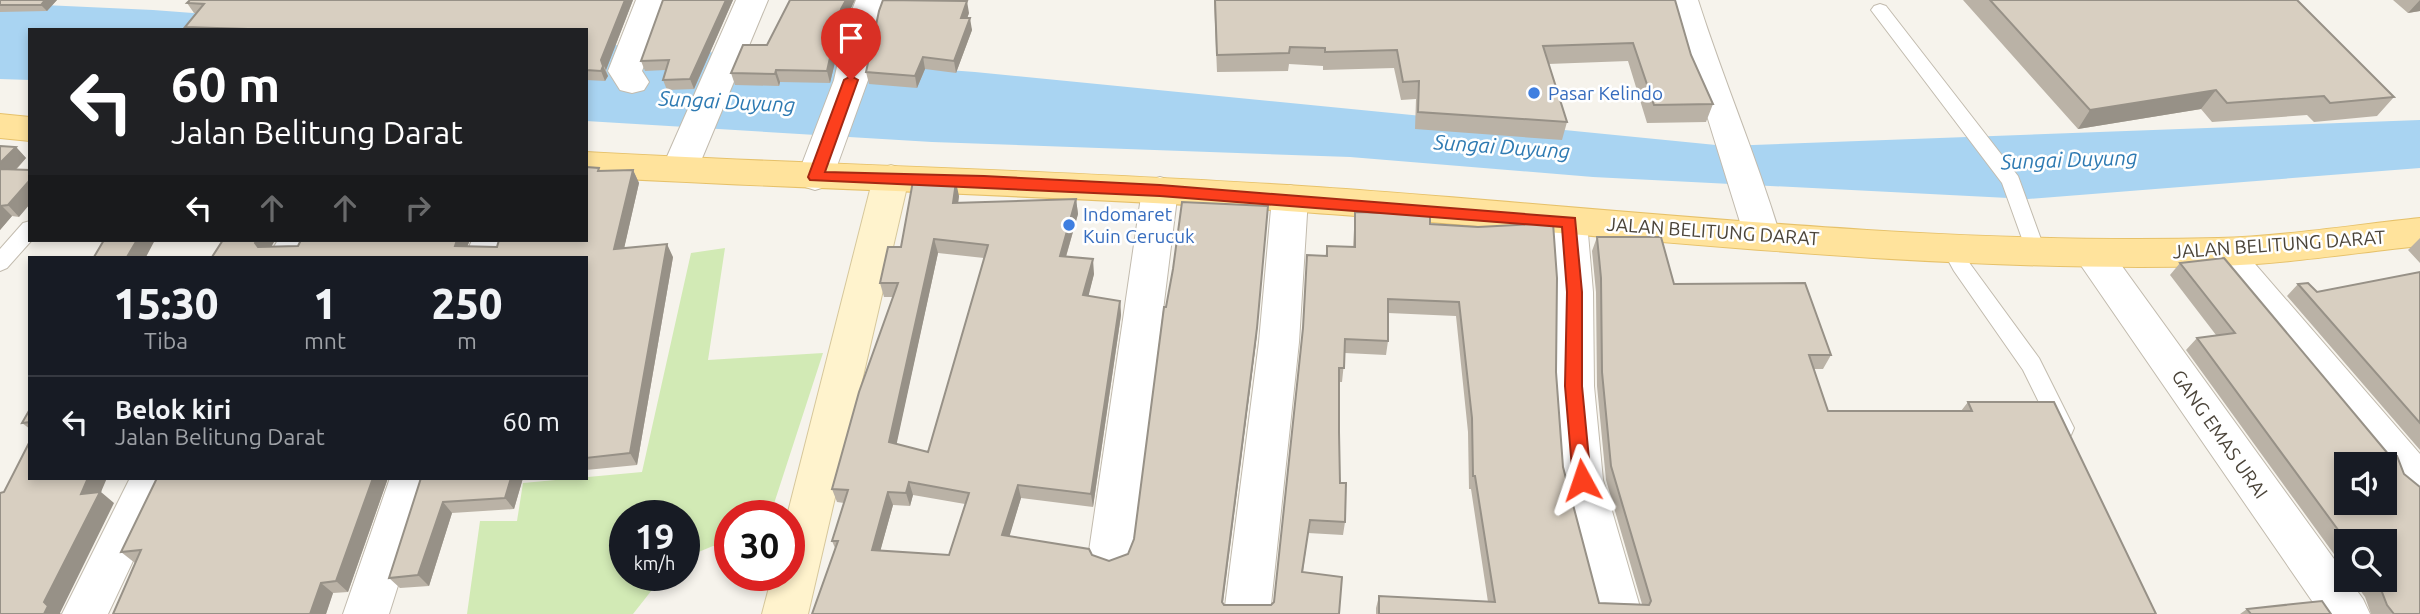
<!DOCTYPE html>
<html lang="id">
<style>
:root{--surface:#171b24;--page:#242831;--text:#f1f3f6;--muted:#9ea1a6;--line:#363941}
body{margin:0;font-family:Ubuntu,sans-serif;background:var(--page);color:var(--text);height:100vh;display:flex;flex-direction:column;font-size:26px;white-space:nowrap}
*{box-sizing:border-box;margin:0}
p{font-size:23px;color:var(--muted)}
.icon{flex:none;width:38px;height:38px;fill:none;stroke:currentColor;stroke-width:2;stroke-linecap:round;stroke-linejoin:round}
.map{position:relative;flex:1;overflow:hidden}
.drawer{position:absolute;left:28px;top:256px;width:560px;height:224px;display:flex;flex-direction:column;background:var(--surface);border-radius:0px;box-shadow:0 4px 10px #0003}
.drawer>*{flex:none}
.guide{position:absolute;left:28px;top:28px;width:560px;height:214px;border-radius:0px;box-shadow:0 4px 10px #0003;background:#202124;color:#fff;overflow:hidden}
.controls{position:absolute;left:2334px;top:452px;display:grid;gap:14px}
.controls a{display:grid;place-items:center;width:63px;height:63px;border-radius:0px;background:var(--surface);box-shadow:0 4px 10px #0003;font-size:35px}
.speed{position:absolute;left:609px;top:500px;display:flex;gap:14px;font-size:35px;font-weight:700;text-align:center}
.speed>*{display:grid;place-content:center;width:91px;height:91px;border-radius:50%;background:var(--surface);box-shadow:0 4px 10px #0003;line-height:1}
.speed small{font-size:18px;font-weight:400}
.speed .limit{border:10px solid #d22;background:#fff;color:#111}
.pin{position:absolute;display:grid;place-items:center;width:60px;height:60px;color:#fff;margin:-72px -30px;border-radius:50% 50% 50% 0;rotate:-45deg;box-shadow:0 0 7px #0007}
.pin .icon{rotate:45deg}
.me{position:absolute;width:77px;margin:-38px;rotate:355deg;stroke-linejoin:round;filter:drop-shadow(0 0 5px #0008)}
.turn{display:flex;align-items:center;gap:24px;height:147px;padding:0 28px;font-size:32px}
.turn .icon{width:91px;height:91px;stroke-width:2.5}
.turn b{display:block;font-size:49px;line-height:60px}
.lanes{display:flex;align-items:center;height:66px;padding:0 28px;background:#0003;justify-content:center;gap:35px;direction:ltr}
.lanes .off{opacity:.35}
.eta{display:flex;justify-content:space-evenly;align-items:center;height:119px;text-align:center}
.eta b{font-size:42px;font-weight:800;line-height:49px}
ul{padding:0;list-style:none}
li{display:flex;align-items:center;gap:21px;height:91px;padding:0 28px;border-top:2px solid var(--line)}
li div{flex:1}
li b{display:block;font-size:26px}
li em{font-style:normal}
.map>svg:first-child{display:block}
.green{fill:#d2eab5}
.water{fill:#a9d4f2}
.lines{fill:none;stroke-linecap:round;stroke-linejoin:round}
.service-casing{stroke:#c2bbae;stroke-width:2}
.minor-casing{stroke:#c2bbae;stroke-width:2}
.secondary-casing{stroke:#d6c79b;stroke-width:2}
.primary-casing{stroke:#e6c16a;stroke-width:2}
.service{fill:#fff;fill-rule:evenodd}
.minor{fill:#fff;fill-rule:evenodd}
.secondary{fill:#fff3cd;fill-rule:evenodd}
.primary{fill:#ffe39c;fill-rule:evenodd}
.wall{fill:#bab2a6;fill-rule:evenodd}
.shaded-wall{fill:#979187}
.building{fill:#d8cfc1;stroke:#979187;stroke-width:2;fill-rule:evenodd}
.route{fill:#fc3f1d;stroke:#a42913;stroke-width:2}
.shop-dot{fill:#3f7fe0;stroke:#fff;stroke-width:2.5}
.labels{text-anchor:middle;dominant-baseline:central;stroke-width:5;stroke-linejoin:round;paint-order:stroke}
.shop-label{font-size:19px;fill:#366cbe;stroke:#fff;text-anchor:start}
.street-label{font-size:19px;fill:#4b4439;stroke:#fff}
.water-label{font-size:21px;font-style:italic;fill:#2e7ab2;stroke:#fff}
</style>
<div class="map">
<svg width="2420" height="614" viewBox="0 0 2420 614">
<rect width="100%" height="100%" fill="#f6f3ec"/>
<!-- green -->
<path class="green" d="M725,248l-17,112 115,-7 -53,163h-40v31l-17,-1 -29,12v-42h-59v60h38l-30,38h-166l13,-93h37l6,-38 119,-11 49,-219z"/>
<!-- water -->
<path class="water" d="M0,3l153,7 262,20h-385v50l-30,-1z
M586,43l389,29 751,74 694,-26v48l-392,31 -435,-22 -243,-20 -418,-15 -346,-21z"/>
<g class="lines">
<defs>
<path id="service" d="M1880,4l6,2 132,170 28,77 -3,5 -7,3 -7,-3 -27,-75 -128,-169 -3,-4 3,-4z
M30,221l2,19 -25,28 -7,3v-22l23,-26z
M1952,241l7,3 9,17 71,97 35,70 -3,7 -8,2 -8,-2 -32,-65 -69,-99 -12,-22 3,-5z"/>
<path id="minor" d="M636,0h32l-26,71 7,11 -5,8 -12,3 -12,-3 -12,-19z
M736,0h32l-70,168 -6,9 -12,4 -12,-4 -6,-9z
M856,0h32l-9,22 -11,58 -35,97 -5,9 -13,4 -13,-4 -5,-9 37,-97 13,-58z
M1666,0h32c25,79 58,155 82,235l-5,10 -13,4 -13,-4 -5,-10 -36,-116 -21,-47z
M1160,177l13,4 5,9 -45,361 -6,14 -16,6 -16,-6 -6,-14 53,-361 5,-9z
M1290,185l13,4 5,9 -9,144 -29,272h-46l35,-272 13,-144 5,-9z
M1569,209l13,3 5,10 6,70 1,94 9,94 39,134h-46l-35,-134 -7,-94 1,-94 -4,-70 5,-10z
M2223,238l13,4 184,212v48c-16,-6 -35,-19 -35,-38h-8l-167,-202 -6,-10 6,-10z
M278,240h36l-8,17h-38z
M472,240h36l-5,17h-38z
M2093,240l13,4 257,355 7,15h-49l-241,-350 -6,-10 6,-10z
M130,478h42l-64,136h-46z
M390,478h42l-43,136h-46z"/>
<path id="secondary" d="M891,165l13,4 5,9 -101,436h-46l10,-38h17v-60h-2l86,-338 5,-9z"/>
<path id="primary" d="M0,114l30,3v24l-30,-3z
M586,152c234,13 468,18 701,33 310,20 620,61 931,53 67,-2 135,-13 202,-20v28c-67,7 -135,18 -202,20 -310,8 -622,-34 -931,-55 -233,-16 -467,-21 -701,-34z"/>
</defs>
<!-- service casing -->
<use href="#service" class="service-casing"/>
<!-- minor casing -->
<use href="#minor" class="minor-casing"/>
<!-- secondary casing -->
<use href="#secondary" class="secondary-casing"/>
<!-- primary casing -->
<use href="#primary" class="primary-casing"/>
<!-- service -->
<use href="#service" class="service"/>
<!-- minor -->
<use href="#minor" class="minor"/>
<!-- secondary -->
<use href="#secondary" class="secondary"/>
<!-- primary -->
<use href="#primary" class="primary"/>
</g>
<!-- wall -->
<path class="wall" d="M0,0h57l-10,11 -47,1z
M633,0l-27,70 2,6 -3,5 -19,-1v-50h-399l-2,-3 11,-14h-2l-7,-10z
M663,0h70l-39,89 -27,1 -4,-10 3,-10 -21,1 -4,-10z
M1214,0h461l16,55 22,49 -7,18 -59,1 -19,-62 -80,3 19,58 -5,18 -147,-11 1,-30 -15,1 -7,-32 -71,2v-4l-34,-2 -1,7 -71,1z
M1963,0h334l97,97 -17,19 -63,6 -7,-7 -95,7 -11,-13 -123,20z
M2393,0h27v11l-12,2z
M969,13l-2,5 5,12 -16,43 -31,-4 -8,19 -48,-4 -3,-12z
M845,21l-15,62 -50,-1 -1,4 -44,-1 -4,-12 36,-28z
M0,146l16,1 10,11 -10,12 3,47 -7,-1 -12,14z
M633,170l6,13 -15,65 49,9 -36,208 -51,5v-213h-374l11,-17h52l-4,7 27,-1 3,-6h169l-3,6 30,1 104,-76z
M959,196l-1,7 118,-4 2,15 -12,43 28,17 -6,22 32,5 1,14 -28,192 -72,-9 -12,38 83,19 17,6 19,-7 6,-15 32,-232 101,-87 -11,122 -33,261 1,2h47l3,-3 53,-356 26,1 2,-35 75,12 126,148 7,95 36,136 43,1 -36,-124 -9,-94 -1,-94 -4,-41 5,-14 77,47 157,71 -8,14h-9l14,42h133l7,-9 188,212h-780v-6l3,-12 109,6 -17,-113h-2l-1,-57 -12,-116 -68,-3v28l-2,14 -41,-2 -3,29h-3v50l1,51 5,39 -2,13 -35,-2 -5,39 36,42h-527l23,-66 -3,-7 12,-38 -7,-1 -5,-13 61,-192h-9l-4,-14 21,-36zM938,253l46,5 -56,194 -32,-8zM913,495l52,9 -16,51 -69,-4 13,-46 17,1z
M2420,238v25l-12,-13z
M2180,263l224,211 16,140h-49l-6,-17 -13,-18h33l-38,-38v31l-161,-222 11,-12 19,-3 -46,-60z
M2420,272v178l-133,-154 11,-12 19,8z
M30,409v20l-8,-6z
M388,478l-40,114 -15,1 -7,21h-213l22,-51 -14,-11z
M421,478h102l-9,31 -62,4 -23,73 -29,2 -11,-10z
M2247,609l84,5h-91z"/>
<!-- shaded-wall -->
<path class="shaded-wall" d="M45,0h12l-10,11 -6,-6z
M625,0h8l-27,70 -5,-10z
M726,0h7l-39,89 -4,-10z
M846,0h9l-10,21 -15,62 -3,-12 14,-62z
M2420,0v11l-12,2z
M967,1l2,12 -6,17 -2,-12z
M970,18l2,12 -16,43 -2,-12z
M923,57l2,12 -8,19 -2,-12z
M603,66l5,10 -3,5 -4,-10z
M776,70l4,12 -1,4 -4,-12z
M2216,90l-15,19 -123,20 12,-19z
M16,147l10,11 -20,22 -6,-6v-11z
M633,170l6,13 -18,79 -7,-13z
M30,180v24l-11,13 -11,-12z
M956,182l3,14 -3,22 -3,-15z
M1076,199l2,15 -16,56 -2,-14z
M1,205l11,11 -12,14v-24z
M1268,206l-12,136 -35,272 1,-12z
M934,239l4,14 -44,203 -5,-14z
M137,240h18l-9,17h-19z
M257,240h18l-9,16 -11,-13z
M457,240h13l-7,17 -8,-11z
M667,244l6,13 -36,208 -7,-12z
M1093,259l1,15 -9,36 -2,-15z
M1120,301l1,14 -28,192 -2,-13z
M88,478h19l-6,14 13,11 -54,110 1,1h-17v-12l37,-108z
M373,478h15l-40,114 -12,-11z
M511,478h12l-9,31 -9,-11z
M909,482l4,13 -3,11 -4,-13z
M1018,485l3,13 -15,50 -4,-13z
M888,492l5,13 -16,58 -5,-13z
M443,502l9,11 -23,73 -11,-11z
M321,583l12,10 -7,21h-16z"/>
<!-- building -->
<path class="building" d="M0,0h45l-4,5h-41z
M190,0h435l-24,60 2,6 -2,5 -15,-1v-40h-311l-90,-3 19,-23 -17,-1z
M663,0h63l-36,79 -27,1 6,-20 -28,1z
M790,0h56l-5,9 -14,62 -51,-1 -1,4 -44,-1 12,-28h24z
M883,0l84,1 -6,17h9l-16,43 -31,-4 -8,19 -49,-4 13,-61z
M1215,0h460l16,55 22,49 -59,1 -21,-62 -90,3 24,76 -149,-10 1,-31 -16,1 -6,-32 -72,2v-4l-35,-1 -1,6 -72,2z
M1990,0h307l97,97 -64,6 -6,-7 -97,7 -11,-13 -126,20z
M0,146l16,1 -16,16z
M586,167l13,1 -1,3 35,-1 -19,79 53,-5 -37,209 -44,5v-201h-374l11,-17h34l-2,3 3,4 40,-1 3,-6h156l-2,6 42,1 2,-7h87z
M0,169l30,1v10l-22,25 -8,1z
M913,181l43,1 -3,21 123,-4 -16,57 33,3 -10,36 37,6 -29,193 -73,-9 -16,50 87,14 3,6 17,6 19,-7 6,-15 30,-232h2l7,-38 9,-67 86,4 -11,122 -35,274 2,3h47l3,-3 29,-274 4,-73 20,1v-10l28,1v-35l75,2v10l48,3 75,-4 4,55 -1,94 7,95 36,136 50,2 2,-4 -40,-135 -9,-94 -1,-94 -4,-41h64l13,47 131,-1 26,72h-22l19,56h144l-4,-9h86l102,212h-777v-18l116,6 -20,-126h-2l-1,-58 -13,-116 -71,-3v42l-43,-2 -1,29h-5v64l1,51h6l-1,39 -35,-2 -8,52 40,5 -3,37h-527l26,-73h-6l16,-51 -16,-1 27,-97 39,-109h-18l8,-36h13zM934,239l54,6 -60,207 -39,-10zM909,482l60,11 -20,62 -77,-5 16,-58 18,1z
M104,240h33l-10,17h-33z
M2224,258l165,197 8,1 7,18 16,13v127h-26l-7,-9 -7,-18 -6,-8h11v-38h-38v1l-150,-204 38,-5 -55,-70zM2347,464h38v38h-38z
M2420,272v151l-122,-139 10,-1 9,9z
M30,409v13l-8,1z
M30,441v37h58l-7,16 19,-2 -56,110 4,4 -4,8h-44v-121l4,-1z
M157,478h216l-37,103 -15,2 -11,31h-197l28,-64 -20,2z
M421,478h90l-6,20 -62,4 -25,73 -29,3z
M2322,601l9,13h-80l-4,-5z"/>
<!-- route -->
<path class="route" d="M851,76l7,4 -33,92 159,4 176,9 415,33 7,74v94l9,94 -3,5 -6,2 -6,-2 -3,-5 -8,-94 2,-94 -5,-65 -402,-31 -350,-16 -2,-3 36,-97z"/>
<!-- markers -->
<g class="shop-dot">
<circle cx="1534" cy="93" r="7"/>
<circle cx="1069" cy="225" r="7"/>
</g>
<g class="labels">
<!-- shop labels -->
<g class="shop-label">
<text x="1548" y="93">Pasar Kelindo</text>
<text x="1083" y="214">Indomaret<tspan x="1083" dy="22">Kuin Cerucuk</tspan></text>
</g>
<!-- street labels -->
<g class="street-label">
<text transform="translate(1713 231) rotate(4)">JALAN BELITUNG DARAT</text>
<text transform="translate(2279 244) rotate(-4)">JALAN BELITUNG DARAT</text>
<text transform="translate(2220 434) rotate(55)">GANG EMAS URAI</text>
</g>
<!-- water labels -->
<g class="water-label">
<text transform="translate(727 101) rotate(3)">Sungai Duyung</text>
<text transform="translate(1502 146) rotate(4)">Sungai Duyung</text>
<text transform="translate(2069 159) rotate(-2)">Sungai Duyung</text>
</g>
</g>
</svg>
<div class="controls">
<a><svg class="icon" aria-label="sound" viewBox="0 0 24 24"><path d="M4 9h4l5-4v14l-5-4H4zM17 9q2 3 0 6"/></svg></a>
<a><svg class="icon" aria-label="search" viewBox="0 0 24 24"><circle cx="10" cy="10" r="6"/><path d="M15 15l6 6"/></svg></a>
</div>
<div class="speed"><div>19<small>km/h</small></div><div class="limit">30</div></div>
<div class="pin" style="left:851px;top:80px;background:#d93025"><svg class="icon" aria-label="arrive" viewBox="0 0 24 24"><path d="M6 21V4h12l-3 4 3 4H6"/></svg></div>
<svg class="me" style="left:1582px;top:480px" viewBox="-20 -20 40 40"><path d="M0-17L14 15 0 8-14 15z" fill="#fc3f1d" stroke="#fff" stroke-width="4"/></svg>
<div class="guide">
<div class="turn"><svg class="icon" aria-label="left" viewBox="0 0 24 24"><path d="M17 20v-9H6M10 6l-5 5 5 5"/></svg><div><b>60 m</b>Jalan Belitung Darat</div></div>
<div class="lanes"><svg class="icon" aria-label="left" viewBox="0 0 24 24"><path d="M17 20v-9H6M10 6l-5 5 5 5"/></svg><svg class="icon off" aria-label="ahead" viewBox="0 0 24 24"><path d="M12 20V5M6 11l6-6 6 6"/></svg><svg class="icon off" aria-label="ahead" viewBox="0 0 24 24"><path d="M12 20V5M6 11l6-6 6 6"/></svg><svg class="icon off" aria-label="right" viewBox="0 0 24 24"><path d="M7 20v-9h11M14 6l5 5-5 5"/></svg></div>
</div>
<section class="drawer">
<div class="eta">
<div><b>15:30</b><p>Tiba</p></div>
<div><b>1</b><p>mnt</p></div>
<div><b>250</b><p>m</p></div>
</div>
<ul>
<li><svg class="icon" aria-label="left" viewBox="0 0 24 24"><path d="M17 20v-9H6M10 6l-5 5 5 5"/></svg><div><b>Belok kiri</b><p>Jalan Belitung Darat</p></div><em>60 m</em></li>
</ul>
</section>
</div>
